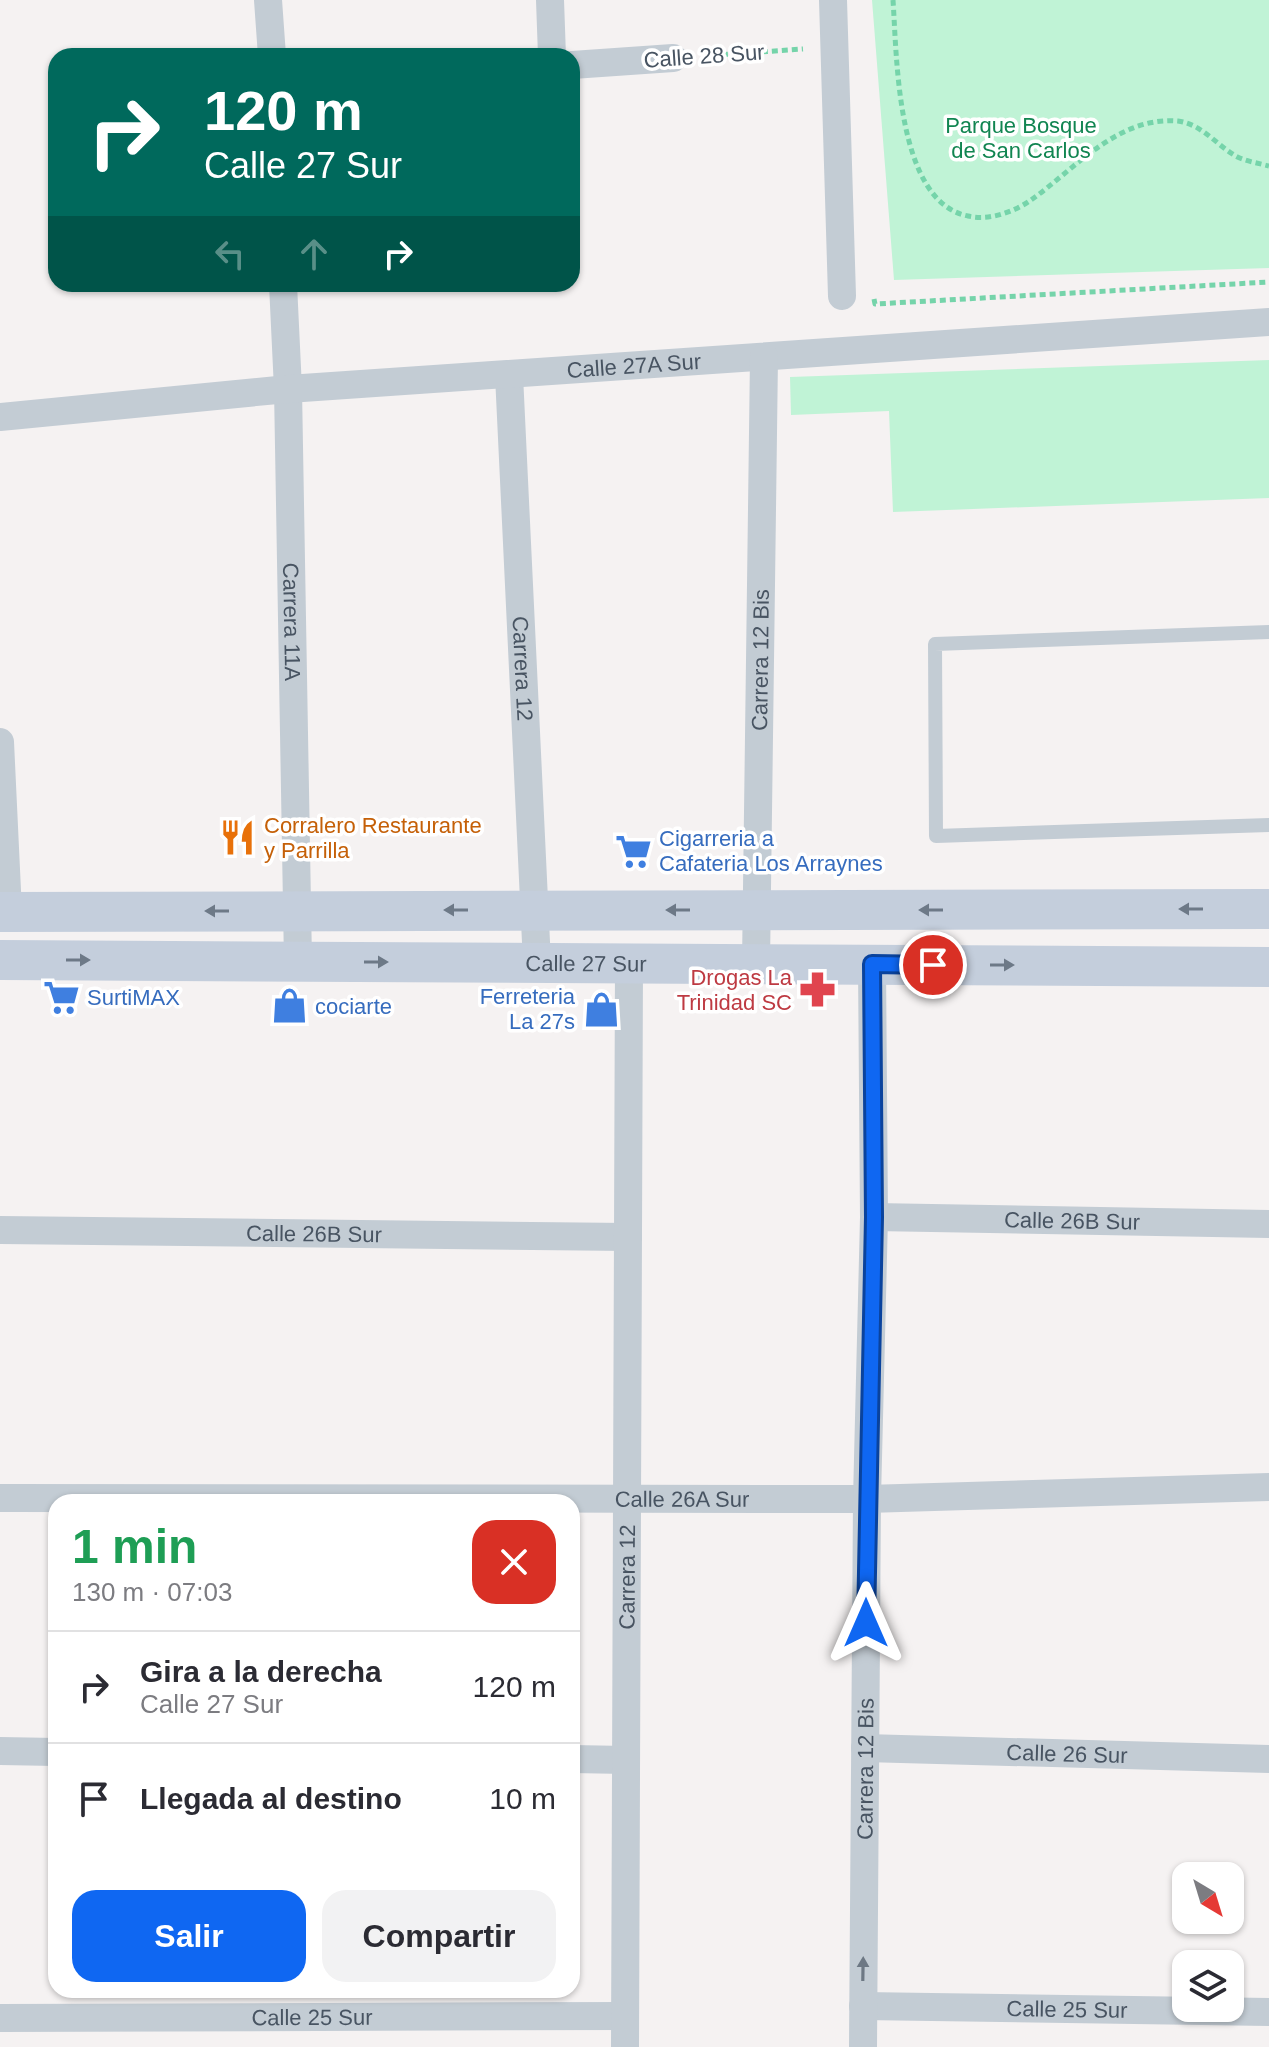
<!DOCTYPE html>
<html lang="es">
<meta charset="utf-8">
<style>
:root{--surface:#fff;--page:#f2f2f3;--text:#2b2b33;--muted:#7c7c81;--line:#e1e1e2;--accent:#0f67f2}
body{margin:0;font-family:Helvetica,sans-serif;background:var(--page);color:var(--text);height:100vh;display:flex;flex-direction:column;font-size:30px;white-space:nowrap}
*{box-sizing:border-box;margin:0}
p{font-size:26px;color:var(--muted)}
.icon{flex:none;width:44px;height:44px;fill:none;stroke:currentColor;stroke-width:2;stroke-linecap:round;stroke-linejoin:round}
.map{position:relative;flex:1;overflow:hidden}
.details{position:absolute;left:48px;top:1494px;width:532px;height:504px;display:flex;flex-direction:column;background:var(--surface);border-radius:24px;box-shadow:0 2px 6px #0004}
.details>*{flex:none}
.guide{position:absolute;left:48px;top:48px;width:532px;height:244px;border-radius:24px;box-shadow:0 2px 6px #0004;background:#00695c;color:#fff;overflow:hidden}
.needle{width:52px;rotate:142deg}
.tools{position:absolute;left:1172px;top:1862px;display:grid;gap:16px}
.tools a{display:grid;place-items:center;width:72px;height:72px;border-radius:16px;background:var(--surface);box-shadow:0 2px 6px #0004;font-size:40px}
.pin{position:absolute;display:grid;place-items:center;width:68px;height:68px;color:#fff;margin:-34px;border:4px solid #fff;border-radius:50%;box-shadow:0 2px 8px #0007}
.me{position:absolute;width:88px;margin:-44px;rotate:0deg;stroke-linejoin:round;filter:drop-shadow(0 0 6px #0008)}
.turn{display:flex;align-items:center;gap:28px;height:168px;padding:0 24px;font-size:36px}
.turn .icon{width:104px;height:104px;stroke-width:2.5}
.turn b{display:block;font-size:56px;line-height:68px}
.lanes{display:flex;align-items:center;height:76px;padding:0 24px;background:#0003;justify-content:center;gap:40px;direction:ltr}
.lanes .off{opacity:.35}
.round{display:grid;place-items:center;flex:none;width:84px;height:84px;border-radius:24px;background:var(--page)}
.headline{display:flex;align-items:center;justify-content:space-between;height:136px;padding:0 24px}
h1{font-size:48px;font-weight:700;line-height:60px;color:#1e9e55}
.cta{display:flex;gap:16px;margin-top:auto;padding:16px 24px}
.cta a{flex:1;height:92px;border-radius:24px;background:var(--accent);color:#fff;font-size:32px;font-weight:700;line-height:92px;text-align:center}
.cta a+a{background:var(--page);color:var(--text)}
ul{padding:0;list-style:none}
li{display:flex;align-items:center;gap:24px;height:112px;padding:0 24px;border-top:2px solid var(--line)}
li div{flex:1}
li b{display:block;font-size:30px}
li em{font-style:normal}
.map>svg:first-child{display:block}
.green{fill:#c0f3d6}
.lines{fill:none;stroke-linecap:round;stroke-linejoin:round}
.path{stroke:#75d4aa;stroke-width:5;stroke-dasharray:6 4;stroke-linecap:butt}
.lane{stroke:#c3ccd4;stroke-width:14}
.street{stroke:#c3ccd4;stroke-width:28}
.secondary{stroke:#c4cedc;stroke-width:40}
.oneway{fill:#6d7987}
.oneway2{fill:#6d7884}
.route-casing{stroke:#0a439d;stroke-width:20}
.route{stroke:#0f67f2;stroke-width:14}
.labels{text-anchor:middle;dominant-baseline:central;stroke-width:7;stroke-linejoin:round;paint-order:stroke}
.street-label{font-size:22px;fill:#485462;stroke:#fff}
.park-label{font-size:22px;fill:#118551;stroke:#fff}
.food-label{font-size:22px;fill:#c56008;stroke:#fff;text-anchor:start}
.shop-label{font-size:22px;fill:#366cbe;stroke:#fff;text-anchor:start}
.health-label{font-size:22px;fill:#be3a42;stroke:#fff;text-anchor:end}
</style>
<div class="map">
<svg width="1269" height="2047" viewBox="0 0 1269 2047">
<rect width="100%" height="100%" fill="#f5f2f2"/>
<!-- green -->
<path class="green" d="M872,0h397v268l-375,12z
M1269,360v138l-376,14 -4,-101 -98,4 -1,-38z"/>
<g class="lines">
<!-- path -->
<path class="path" d="M893,0c4,57 3,202 75,216 21,5 46,-4 63,-16 44,-31 87,-84 147,-79 23,3 38,23 56,34 9,6 24,8 35,11
M702,56l101,-7
M874,299l1,5 394,-22"/>
<!-- lane -->
<path class="lane" d="M1269,632l-334,12 1,192 333,-11"/>
<!-- street -->
<g class="street">
<path d="M268,0l4,56"/>
<path d="M550,0l2,56"/>
<path d="M833,0l9,296"/>
<path d="M572,65l101,-7"/>
<path id="s1" d="M283,284l5,105 10,573"/>
<path id="s2" d="M509,375l28,588"/>
<path id="s3" d="M0,417l288,-28 981,-67"/>
<path d="M0,742l8,170"/>
<path id="s4" d="M756,964l8,-607"/>
<path id="s5" d="M874,1217l395,7"/>
<path id="s6" d="M0,1230l628,7"/>
<path id="s7" d="M0,1498l867,1 402,-12"/>
<path id="s8" d="M865,1748l404,11"/>
<path d="M0,1751l56,1"/>
<path d="M572,1759l54,1"/>
<path id="s9" d="M863,2006l406,6"/>
<path id="s10" d="M0,2018l625,-2"/>
<path id="s11" d="M625,2047l4,-1084"/>
<path id="s12" d="M863,2047l4,-548 7,-282 -2,-253"/>
</g>
<!-- secondary -->
<g class="secondary">
<path d="M0,912l1269,-3"/>
<path id="s13" d="M0,960l1269,7"/>
</g>
</g>
<!-- one-way arrows -->
<defs><path id="oneway-solid" d="M-6-.8H1V-3.2L6.5 0L1 3.2V.8H-6Z" transform="scale(2)"/></defs>
<g class="oneway">
<use href="#oneway-solid" transform="translate(1191 909) rotate(180)"/>
<use href="#oneway-solid" transform="translate(456 910) rotate(-180)"/>
<use href="#oneway-solid" transform="translate(678 910) rotate(180)"/>
<use href="#oneway-solid" transform="translate(931 910) rotate(180)"/>
<use href="#oneway-solid" transform="translate(217 911) rotate(180)"/>
<use href="#oneway-solid" transform="translate(78 960)"/>
<use href="#oneway-solid" transform="translate(376 962)"/>
<use href="#oneway-solid" transform="translate(1002 965)"/>
</g>
<use class="oneway2" href="#oneway-solid" transform="translate(863 1969) rotate(-89)"/>
<g class="lines">
<defs>
<path id="route" d="M866,1623l8,-406 -2,-253 61,1"/>
</defs>
<!-- route casing -->
<use href="#route" class="route-casing"/>
<!-- route -->
<use href="#route" class="route"/>
</g>
<!-- icons -->
<defs>
<symbol id="restaurant-bare" viewBox="-9 -9 18 18"><path d="M-5-6h1v4h1v-4h1v4h1v-4h1v5L-1.5 .5V6h-2V.5L-5-1ZM5-6V6H3V1.5H1.5Q1.5-4 5-6Z" fill="#e8710a" stroke="#fff" stroke-width="2.5" paint-order="stroke"/></symbol>
<symbol id="supermarket-bare" viewBox="-9 -9 18 18"><path d="M-6-5.5h2.5l.6 2H6L4.5 2H-2.5L-4.4-4H-6ZM-1.5 3.2a1.3 1.3 0 1 0 .1 0ZM3 3.2a1.3 1.3 0 1 0 .1 0Z" fill="#3f7fe0" stroke="#fff" stroke-width="2.5" paint-order="stroke"/></symbol>
<symbol id="pharmacy-bare" viewBox="-9 -9 18 18"><path d="M-2-6h4v4h4v4h-4v4h-4v-4h-4v-4h4Z" fill="#e0444e" stroke="#fff" stroke-width="2.5" paint-order="stroke"/></symbol>
<symbol id="shop-bare" viewBox="-9 -9 18 18"><path d="M-5-2.5h2.3a2.7 3.5 0 0 1 5.4 0H5L5.5 6h-11ZM-1.5-2.5h3a1.5 2.3 0 0 0-3 0Z" fill="#3f7fe0" stroke="#fff" stroke-width="2.5" paint-order="stroke"/></symbol>
</defs>
<g fill-rule="evenodd">
<use href="#restaurant-bare" x="212" y="812" width="51" height="51"/>
<use href="#supermarket-bare" x="608" y="826" width="51" height="51"/>
<use href="#pharmacy-bare" x="792" y="964" width="51" height="51"/>
<use href="#supermarket-bare" x="36" y="972" width="51" height="51"/>
<use href="#shop-bare" x="264" y="980" width="51" height="51"/>
<use href="#shop-bare" x="576" y="984" width="51" height="51"/>
</g>
<g class="labels">
<!-- street labels -->
<g class="street-label">
<text transform="translate(704 56) rotate(-4)">Calle 28 Sur</text>
<text stroke="none"><textPath href="#s3" startOffset="636">Calle 27A Sur</textPath></text>
<text stroke="none"><textPath href="#s1" startOffset="338">Carrera 11A</textPath></text>
<text stroke="none"><textPath href="#s4" startOffset="304">Carrera 12 Bis</textPath></text>
<text stroke="none"><textPath href="#s2" startOffset="294">Carrera 12</textPath></text>
<text stroke="none"><textPath href="#s13" startOffset="586">Calle 27 Sur</textPath></text>
<text stroke="none"><textPath href="#s5" startOffset="198">Calle 26B Sur</textPath></text>
<text stroke="none"><textPath href="#s6" startOffset="314">Calle 26B Sur</textPath></text>
<text stroke="none"><textPath href="#s7" startOffset="682">Calle 26A Sur</textPath></text>
<text stroke="none"><textPath href="#s11" startOffset="470">Carrera 12</textPath></text>
<text stroke="none"><textPath href="#s8" startOffset="202">Calle 26 Sur</textPath></text>
<text stroke="none"><textPath href="#s12" startOffset="278">Carrera 12 Bis</textPath></text>
<text stroke="none"><textPath href="#s9" startOffset="204">Calle 25 Sur</textPath></text>
<text stroke="none"><textPath href="#s10" startOffset="312">Calle 25 Sur</textPath></text>
</g>
<!-- park labels -->
<g class="park-label">
<text x="1021" y="125">Parque Bosque<tspan x="1021" dy="25">de San Carlos</tspan></text>
</g>
<!-- food labels -->
<g class="food-label">
<text x="264" y="825">Corralero Restaurante<tspan x="264" dy="25">y Parrilla</tspan></text>
</g>
<!-- shop labels -->
<g class="shop-label">
<text x="659" y="838">Cigarreria a<tspan x="659" dy="25">Cafateria Los Arraynes</tspan></text>
<text x="575" y="996" text-anchor="end">Ferreteria<tspan x="575" dy="25">La 27s</tspan></text>
<text x="87" y="997">SurtiMAX</text>
<text x="315" y="1006">cociarte</text>
</g>
<!-- health labels -->
<g class="health-label">
<text x="792" y="977">Drogas La<tspan x="792" dy="25">Trinidad SC</tspan></text>
</g>
</g>
</svg>
<div class="tools">
<a><svg class="needle" viewBox="-14 -14 28 28"><path d="M0-13l5 13h-10z" fill="#e53935"/><path d="M0 13l5-13h-10z" fill="#7c7c81"/></svg></a>
<a><svg class="icon" aria-label="layers" viewBox="0 0 24 24"><path d="M12 4l9 5-9 5-9-5zM3 14l9 5 9-5"/></svg></a>
</div>
<div class="pin" style="left:933px;top:965px;background:#d93025"><svg class="icon" aria-label="arrive" viewBox="0 0 24 24"><path d="M6 21V4h12l-3 4 3 4H6"/></svg></div>
<svg class="me" style="left:866px;top:1623px" viewBox="-20 -20 40 40"><path d="M0-17L14 15 0 8-14 15z" fill="#0f67f2" stroke="#fff" stroke-width="4"/></svg>
<div class="guide">
<div class="turn"><svg class="icon" aria-label="right" viewBox="0 0 24 24"><path d="M7 20v-9h11M14 6l5 5-5 5"/></svg><div><b>120 m</b>Calle 27 Sur</div></div>
<div class="lanes"><svg class="icon off" aria-label="left" viewBox="0 0 24 24"><path d="M17 20v-9H6M10 6l-5 5 5 5"/></svg><svg class="icon off" aria-label="ahead" viewBox="0 0 24 24"><path d="M12 20V5M6 11l6-6 6 6"/></svg><svg class="icon" aria-label="right" viewBox="0 0 24 24"><path d="M7 20v-9h11M14 6l5 5-5 5"/></svg></div>
</div>
<section class="details">
<div class="headline"><div><h1>1 min</h1><p>130 m · 07:03</p></div><a class="round" style="background:#d93025;color:#fff"><svg class="icon" aria-label="close" viewBox="0 0 24 24"><path d="M6 6l12 12M18 6L6 18"/></svg></a></div>
<ul>
<li><svg class="icon" aria-label="right" viewBox="0 0 24 24"><path d="M7 20v-9h11M14 6l5 5-5 5"/></svg><div><b>Gira a la derecha</b><p>Calle 27 Sur</p></div><em>120 m</em></li>
<li><svg class="icon" aria-label="arrive" viewBox="0 0 24 24"><path d="M6 21V4h12l-3 4 3 4H6"/></svg><div><b>Llegada al destino</b></div><em>10 m</em></li>
</ul>
<div class="cta"><a>Salir</a><a>Compartir</a></div>
</section>
</div>
